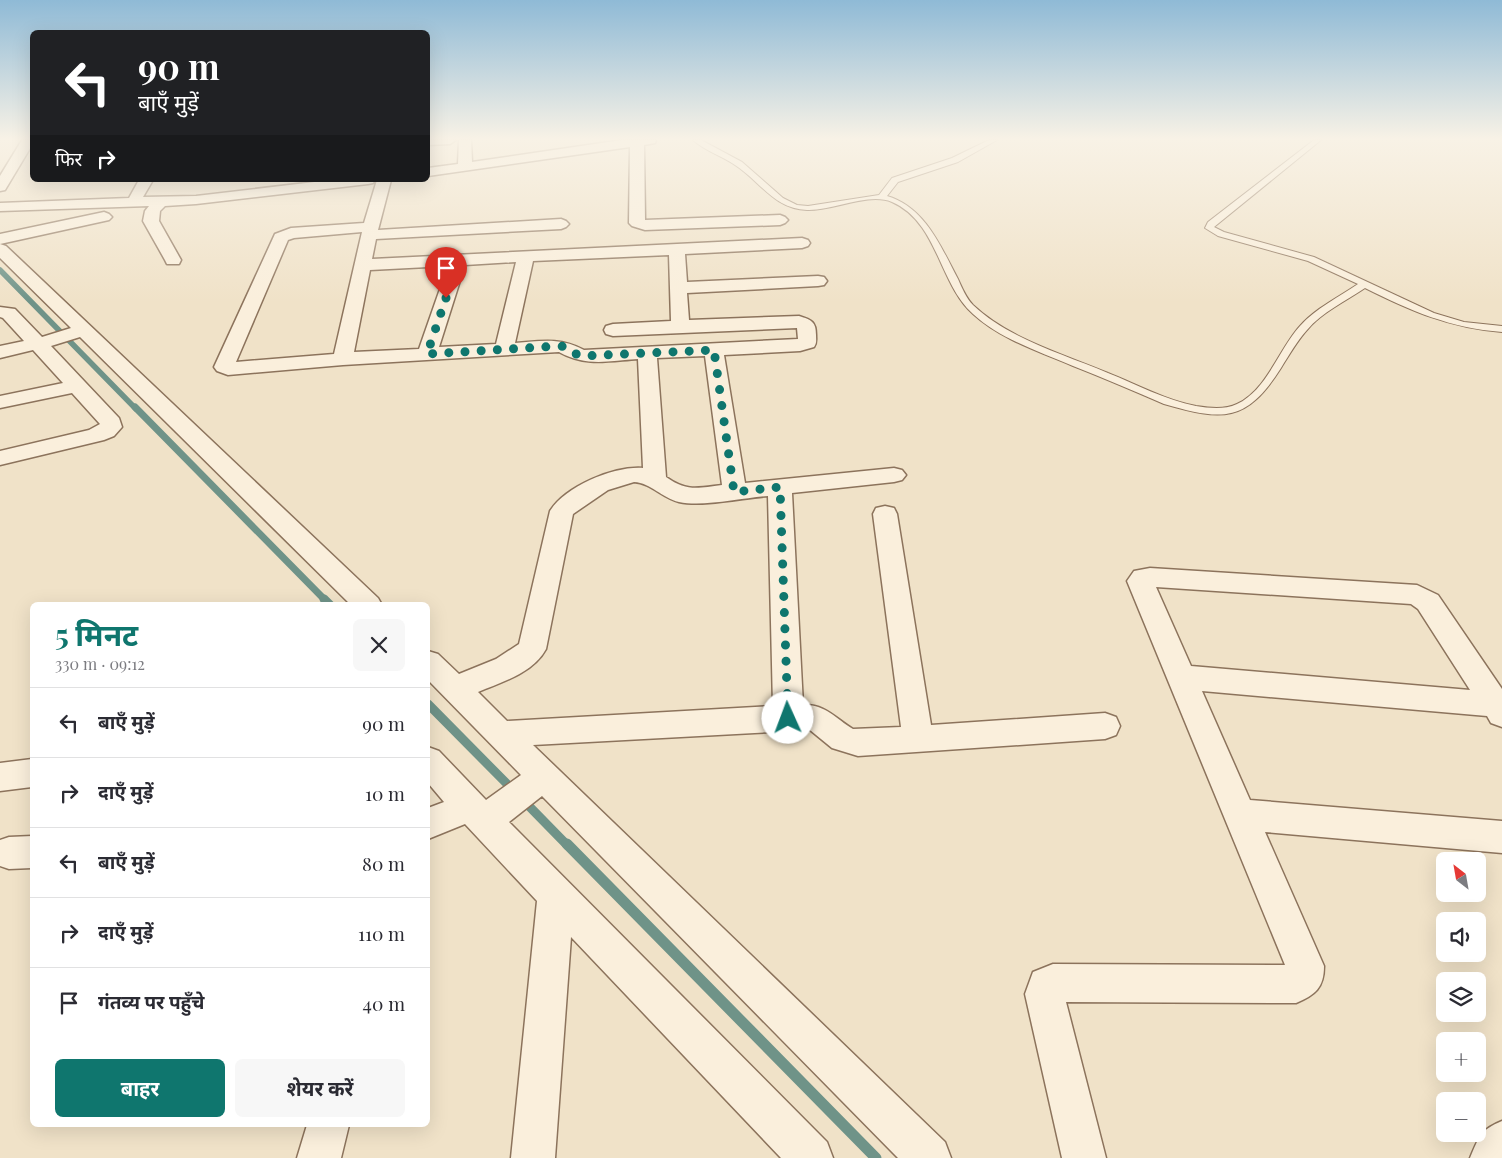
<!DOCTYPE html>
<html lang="hi">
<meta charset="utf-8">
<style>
:root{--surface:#fff;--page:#f7f7f7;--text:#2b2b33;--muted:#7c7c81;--line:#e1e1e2;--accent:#0f766e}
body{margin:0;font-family:"Playfair Display","Noto Sans Devanagari",serif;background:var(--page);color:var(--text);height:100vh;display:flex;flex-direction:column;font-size:19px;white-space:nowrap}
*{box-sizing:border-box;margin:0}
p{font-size:16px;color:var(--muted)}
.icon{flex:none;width:28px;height:28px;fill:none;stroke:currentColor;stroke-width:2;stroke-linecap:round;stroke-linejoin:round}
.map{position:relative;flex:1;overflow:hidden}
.panel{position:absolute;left:30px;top:602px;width:400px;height:525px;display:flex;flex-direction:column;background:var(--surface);border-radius:8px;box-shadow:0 5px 20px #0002}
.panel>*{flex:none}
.guide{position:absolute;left:30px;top:30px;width:400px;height:152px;border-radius:8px;box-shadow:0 5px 20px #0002;background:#202124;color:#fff;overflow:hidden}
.needle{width:32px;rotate:329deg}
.tools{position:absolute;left:1436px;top:852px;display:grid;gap:10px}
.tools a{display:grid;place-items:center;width:50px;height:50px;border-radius:8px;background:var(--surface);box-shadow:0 5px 20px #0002;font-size:25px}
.pin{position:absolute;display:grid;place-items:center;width:42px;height:42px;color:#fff;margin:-51px -21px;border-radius:50% 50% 50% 0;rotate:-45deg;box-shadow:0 0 5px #0007}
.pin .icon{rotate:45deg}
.me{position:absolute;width:55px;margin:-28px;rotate:358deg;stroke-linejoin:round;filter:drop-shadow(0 0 4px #0008)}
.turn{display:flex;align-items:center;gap:18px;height:105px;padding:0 25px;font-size:22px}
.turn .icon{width:65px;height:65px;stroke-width:2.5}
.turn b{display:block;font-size:35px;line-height:42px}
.then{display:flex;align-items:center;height:48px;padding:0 25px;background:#0003;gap:10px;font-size:19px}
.round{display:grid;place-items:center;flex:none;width:52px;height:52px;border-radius:8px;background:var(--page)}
.head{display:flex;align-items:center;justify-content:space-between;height:85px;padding:0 25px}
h1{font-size:30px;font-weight:700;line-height:38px;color:var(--accent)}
.cta{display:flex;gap:10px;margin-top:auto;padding:10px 25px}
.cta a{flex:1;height:58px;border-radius:8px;background:var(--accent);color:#fff;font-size:20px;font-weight:700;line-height:58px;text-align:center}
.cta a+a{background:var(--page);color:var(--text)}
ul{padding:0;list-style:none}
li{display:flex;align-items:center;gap:15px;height:70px;padding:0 25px;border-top:1px solid var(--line)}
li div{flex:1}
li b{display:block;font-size:19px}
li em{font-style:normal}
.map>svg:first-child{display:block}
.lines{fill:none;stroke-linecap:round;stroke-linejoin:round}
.stream-far3{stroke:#6f9388;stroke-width:5.5}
.stream-far2{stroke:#6f9388;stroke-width:7}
.stream-far1{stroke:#6f9388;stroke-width:9}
.stream{stroke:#6f9388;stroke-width:11}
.service-casing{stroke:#8c735c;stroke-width:2}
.minor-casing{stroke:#8c735c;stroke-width:3}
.service{fill:#faefdc;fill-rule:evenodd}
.minor{fill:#faefdc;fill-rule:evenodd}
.route{stroke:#0f766e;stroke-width:9;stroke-dasharray:0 16.2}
</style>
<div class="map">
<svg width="1502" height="1158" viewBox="0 0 1502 1158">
<rect width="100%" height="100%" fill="#f0e2c8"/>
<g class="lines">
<!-- stream-far3 -->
<path class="stream-far3" d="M0,270l136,139"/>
<!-- stream-far2 -->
<path class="stream-far2" d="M135,407l190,193"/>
<!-- stream-far1 -->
<path class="stream-far1" d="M324,599l6,6
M428,704l86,87
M522,799l46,47"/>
<!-- stream -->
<path class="stream" d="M567,844l309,314"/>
<defs>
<path id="service" d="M693,140h8l41,22 41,36 14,7 11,1 71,-11 13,-17 60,-20 37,-18h8l-39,22 -60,20 -11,14c38,11 54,51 71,83 4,9 8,19 15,26 36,34 90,49 135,68 28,11 57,27 88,33 13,2 28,4 41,-2 30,-14 42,-55 63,-78 16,-18 39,-29 58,-42l-50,-23 -90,-25 -13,-8 3,-6 106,-82h7l-107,87 10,5 90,25 120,56 30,9 38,4v6c-52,-4 -91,-21 -137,-44 -19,13 -43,24 -58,42 -10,11 -18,25 -26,38 -35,55 -58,53 -117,36 -30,-13 -60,-26 -91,-38 -33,-14 -73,-27 -100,-52 -34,-30 -35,-92 -81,-112 -24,-10 -59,9 -85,8 -33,-1 -47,-29 -72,-45 -13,-9 -30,-14 -42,-25z"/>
<path id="minor" d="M22,140h10v5l-27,45 -5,1v-15z
M428,140h28l-6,4 -22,1z
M459,140h12l1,22 150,-22h34l-1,3 -11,2 1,75 135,-5 5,2 3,3 -3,3 -5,2 -135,5 -13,-4 -3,-3 1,-76 -202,29v-8l30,-4z
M139,180h14l-10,17 53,-1 135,-16h44l-2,3 -5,1 -172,20 -31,2 -5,5 -1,10 22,39 -2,4h-12l-2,-4 -22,-39 2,-10 4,-5 -149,5v-8l129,-5z
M377,180h14l-13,50 183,-11 5,2 3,3 -3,3 -5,2 -185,10 -4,20 430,-21 6,2 2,3 -2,3 -6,2 -117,6 2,28 131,-6 6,1 3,4 -3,4 -6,1 -131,7 2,27 110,-4c13,4 17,6 17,19 0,5 1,8 -2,12l-14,4 -76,4 21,128 149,-15 8,2 4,5 -4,5 -8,2 -102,11 11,212c22,-1 32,13 50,24l48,-2 -28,-213 3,-6 9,-2 9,2 3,6 34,211 174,-12 11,4 4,9 -4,9 -11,4 -247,17 -26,-8 -22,-18 -277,15 412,397 6,16h-53l-356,-362 -33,26 318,320 6,16h-52l-210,-221 -16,221h-44l26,-257 -72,-77 -37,15v-31l16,-6 -16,-19v-36l11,4 47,49 35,-25 -93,-95v-29l10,3 21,20 37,-15 23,-15 31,-133c16,-25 64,-45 93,-43l-5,-109c-30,2 -52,8 -79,-7l-216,13 -115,10 -11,-4 -3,-4 61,-133 16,-6 73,-5zM362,232l-28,122 -98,8 52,-122 6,-2zM669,255l2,66 -58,3 -7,2 -2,4 2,4 7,2 184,-8 1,11 -214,11c-24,-13 -43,-9 -69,-7l18,-82zM516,262l-20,82 -57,3 26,-82zM448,266l-29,83 -65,3 16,-82zM705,356l17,129c-24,3 -35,7 -56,-8l-9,-119zM634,482c17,1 28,16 45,20 24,5 64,-4 89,-6l5,210 -266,15 -29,-29c24,-10 55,-19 68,-43l27,-135 35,-24z
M104,212l5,2 3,3 -3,3 -109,24v-10z
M0,244l6,2 372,352 4,7h-31l-271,-268 -29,9 68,72 3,9 -8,9 -10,4 -104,25v-14l89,-21 11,-6 -28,-31 -72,15v-12l63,-13 -30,-33 -33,8v-12l24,-5 -21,-23 -3,-1v-10l15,2 27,28 29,-9 -71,-70z
M1150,568l267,17 21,10 64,94v38l-11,-4 -4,-7 -285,-25 48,109 252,21v32l-237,-21 59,134c0,22 -9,29 -28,37l-230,-1 40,156h-44l-37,-164 8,-22 20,-8 232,1 -158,-384 7,-10zM1156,587l255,17 7,5 52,81 -279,-24z
M32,759v28l-32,4v-28z
M32,836v32l-23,1 -9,-3v-26l9,-3z
M1502,1121v37h-32c9,-21 10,-28 32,-37z
M307,1125h42l-8,33h-44z"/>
</defs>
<!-- service casing -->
<use href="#service" class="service-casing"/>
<!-- minor casing -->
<use href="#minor" class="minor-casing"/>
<!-- service -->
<use href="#service" class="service"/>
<!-- minor -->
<use href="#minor" class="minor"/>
</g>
<!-- sky -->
<linearGradient id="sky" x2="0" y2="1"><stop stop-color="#8fbad6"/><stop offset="0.46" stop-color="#f8f2e6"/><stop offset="1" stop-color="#f8f2e6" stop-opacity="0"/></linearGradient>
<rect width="1502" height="302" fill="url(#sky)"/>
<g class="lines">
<!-- route -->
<path class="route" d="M446,298l-19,56 133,-8c10,1 13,9 23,10l131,-6 20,142 46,-5 8,231"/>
</g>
</svg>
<div class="tools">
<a><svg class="needle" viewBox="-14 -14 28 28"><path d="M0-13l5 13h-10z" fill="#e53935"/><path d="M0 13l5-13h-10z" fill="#7c7c81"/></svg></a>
<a><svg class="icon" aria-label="sound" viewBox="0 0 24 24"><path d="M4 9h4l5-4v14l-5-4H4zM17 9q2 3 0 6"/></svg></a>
<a><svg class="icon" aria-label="layers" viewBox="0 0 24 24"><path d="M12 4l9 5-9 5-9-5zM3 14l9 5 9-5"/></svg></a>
<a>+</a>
<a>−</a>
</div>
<div class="pin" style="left:446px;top:298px;background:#d93025"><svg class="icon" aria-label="arrive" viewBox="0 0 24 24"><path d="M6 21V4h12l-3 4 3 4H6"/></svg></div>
<svg class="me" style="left:788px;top:718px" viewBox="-20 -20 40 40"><circle r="19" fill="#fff"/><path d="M0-13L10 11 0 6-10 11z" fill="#0f766e"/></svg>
<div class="guide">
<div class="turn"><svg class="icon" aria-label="left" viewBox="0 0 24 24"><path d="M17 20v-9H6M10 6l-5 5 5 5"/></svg><div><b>90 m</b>बाएँ मुड़ें</div></div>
<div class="then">फिर<svg class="icon" aria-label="right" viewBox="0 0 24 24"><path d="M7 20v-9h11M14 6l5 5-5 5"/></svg></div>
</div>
<section class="panel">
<div class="head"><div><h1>5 मिनट</h1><p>330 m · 09:12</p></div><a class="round"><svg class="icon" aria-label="close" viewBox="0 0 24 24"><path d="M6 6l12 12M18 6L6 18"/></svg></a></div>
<ul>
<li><svg class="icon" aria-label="left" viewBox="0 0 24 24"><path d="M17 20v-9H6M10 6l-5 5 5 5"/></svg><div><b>बाएँ मुड़ें</b></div><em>90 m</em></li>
<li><svg class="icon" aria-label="right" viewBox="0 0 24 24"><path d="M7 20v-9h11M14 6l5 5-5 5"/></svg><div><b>दाएँ मुड़ें</b></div><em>10 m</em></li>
<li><svg class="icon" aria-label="left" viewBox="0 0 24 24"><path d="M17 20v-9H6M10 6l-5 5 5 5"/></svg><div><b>बाएँ मुड़ें</b></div><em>80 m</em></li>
<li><svg class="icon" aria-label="right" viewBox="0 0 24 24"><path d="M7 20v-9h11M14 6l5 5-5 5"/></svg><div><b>दाएँ मुड़ें</b></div><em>110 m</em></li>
<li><svg class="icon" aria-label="arrive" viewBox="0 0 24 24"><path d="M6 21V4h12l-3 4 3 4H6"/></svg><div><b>गंतव्य पर पहुँचे</b></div><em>40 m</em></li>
</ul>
<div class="cta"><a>बाहर</a><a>शेयर करें</a></div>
</section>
</div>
